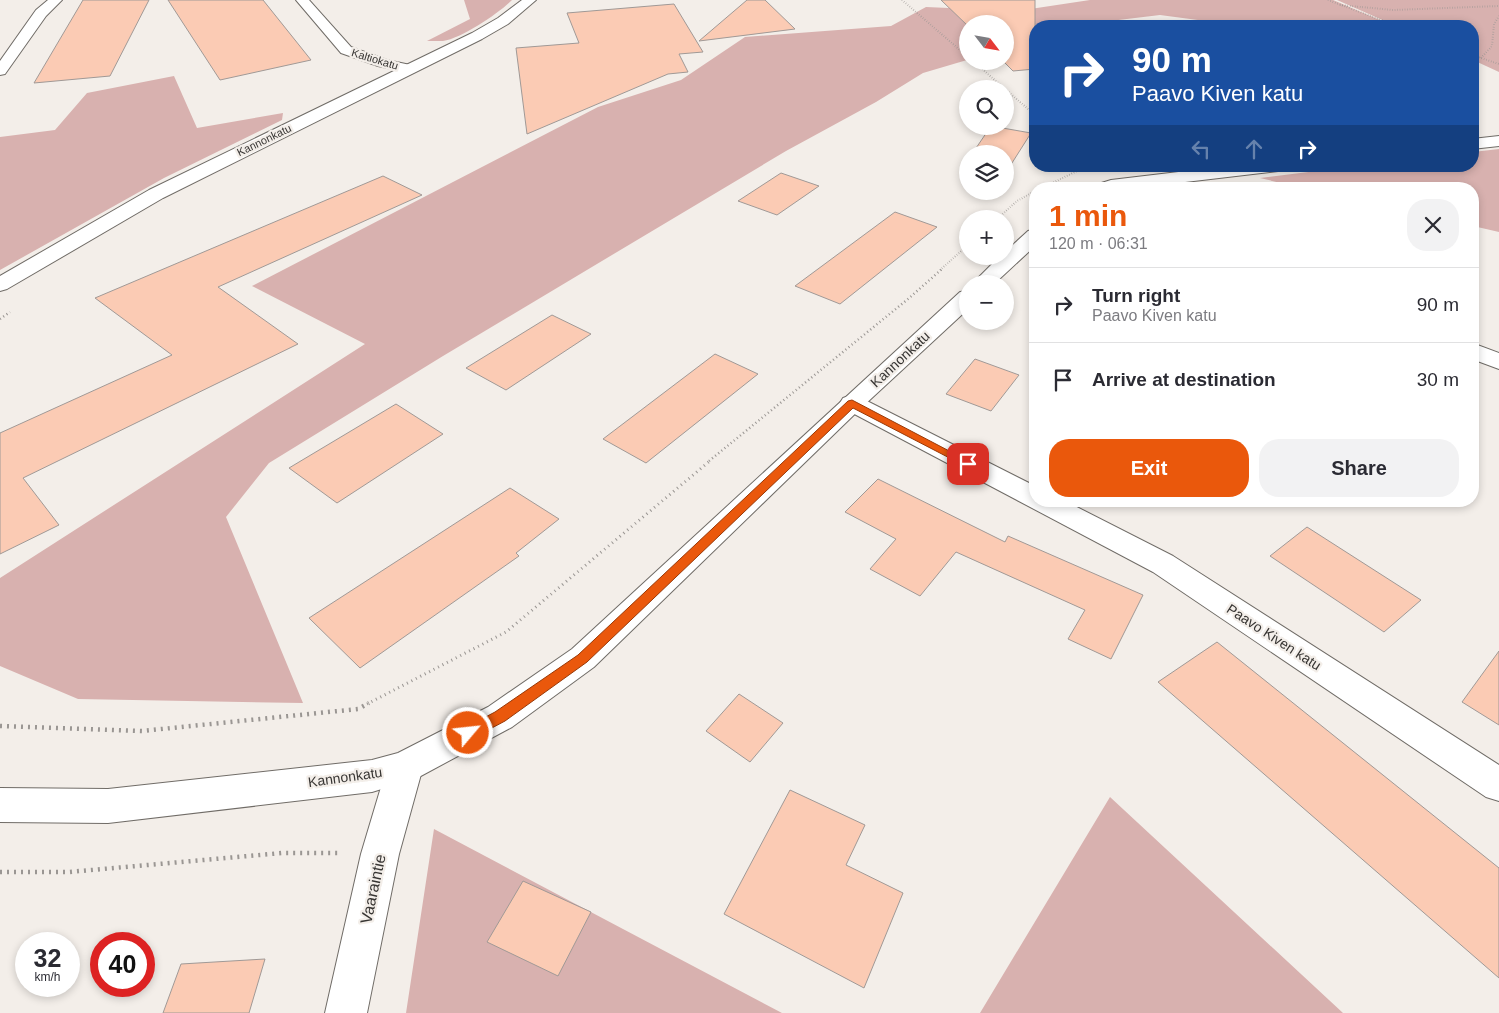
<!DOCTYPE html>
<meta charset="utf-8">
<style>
:root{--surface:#fff;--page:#f2f2f3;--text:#2b2b33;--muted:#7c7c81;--line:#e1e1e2;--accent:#ea580c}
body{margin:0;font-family:Arial,sans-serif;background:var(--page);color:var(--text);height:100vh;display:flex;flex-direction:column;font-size:19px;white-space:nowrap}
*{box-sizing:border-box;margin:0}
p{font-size:16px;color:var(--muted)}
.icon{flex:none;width:28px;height:28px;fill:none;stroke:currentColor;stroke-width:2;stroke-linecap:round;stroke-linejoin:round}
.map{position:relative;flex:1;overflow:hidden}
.drawer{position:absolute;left:1029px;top:182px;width:450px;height:325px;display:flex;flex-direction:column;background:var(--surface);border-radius:20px;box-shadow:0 2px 8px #0003}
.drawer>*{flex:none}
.guide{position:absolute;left:1029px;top:20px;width:450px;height:152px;border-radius:20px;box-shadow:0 2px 8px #0003;background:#1a4fa0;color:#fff;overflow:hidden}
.needle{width:32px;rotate:121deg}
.controls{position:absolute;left:959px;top:15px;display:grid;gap:10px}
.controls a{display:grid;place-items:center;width:55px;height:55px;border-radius:50%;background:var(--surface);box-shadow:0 2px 8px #0003;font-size:25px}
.speed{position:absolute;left:15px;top:932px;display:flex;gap:10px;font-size:25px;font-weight:700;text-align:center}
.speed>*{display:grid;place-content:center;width:65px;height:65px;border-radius:50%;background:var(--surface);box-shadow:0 2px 8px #0003;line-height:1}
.speed small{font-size:12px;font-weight:400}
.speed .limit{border:8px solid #d22;background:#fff;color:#111}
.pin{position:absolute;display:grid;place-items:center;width:42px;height:42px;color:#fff;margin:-21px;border-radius:10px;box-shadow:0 2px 8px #0006}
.me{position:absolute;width:55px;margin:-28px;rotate:62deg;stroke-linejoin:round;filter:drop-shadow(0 0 4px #0008)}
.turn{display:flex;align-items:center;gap:18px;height:105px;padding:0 20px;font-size:22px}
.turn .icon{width:65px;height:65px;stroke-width:2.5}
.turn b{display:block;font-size:35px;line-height:42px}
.lanes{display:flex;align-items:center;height:48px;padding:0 20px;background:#0003;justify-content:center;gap:25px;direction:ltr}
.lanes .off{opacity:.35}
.round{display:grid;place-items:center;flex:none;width:52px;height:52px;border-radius:20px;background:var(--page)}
.overview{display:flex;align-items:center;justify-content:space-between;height:85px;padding:0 20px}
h1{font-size:30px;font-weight:800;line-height:38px;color:var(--accent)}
.action{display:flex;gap:10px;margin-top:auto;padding:10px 20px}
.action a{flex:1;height:58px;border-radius:20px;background:var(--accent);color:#fff;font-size:20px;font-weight:800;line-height:58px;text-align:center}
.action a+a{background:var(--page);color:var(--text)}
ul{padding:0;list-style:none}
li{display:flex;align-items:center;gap:15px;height:75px;padding:0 20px;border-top:1px solid var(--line)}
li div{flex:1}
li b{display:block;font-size:19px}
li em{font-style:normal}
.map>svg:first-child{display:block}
.green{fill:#d8b1af}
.building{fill:#fbcbb4;stroke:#a09996}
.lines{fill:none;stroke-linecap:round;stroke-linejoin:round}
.street-casing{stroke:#706c67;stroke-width:2}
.secondary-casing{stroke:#706c67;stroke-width:2}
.path-far3{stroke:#9a9693;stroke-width:2;stroke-dasharray:0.5 2;stroke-linecap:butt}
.path-far2{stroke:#9a9693;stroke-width:2.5;stroke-dasharray:1 3;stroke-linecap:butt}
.path-far1{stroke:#9a9693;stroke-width:3;stroke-dasharray:1 4;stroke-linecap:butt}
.path{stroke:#9a9693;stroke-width:4.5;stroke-dasharray:2 5;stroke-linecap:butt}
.street{fill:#fff;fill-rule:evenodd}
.secondary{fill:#fff;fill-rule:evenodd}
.route{fill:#ea580c;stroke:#983908}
.labels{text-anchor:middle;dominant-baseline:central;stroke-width:4.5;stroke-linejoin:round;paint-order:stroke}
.far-street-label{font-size:11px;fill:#373533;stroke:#f3eee9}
.street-label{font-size:14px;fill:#373533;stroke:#f3eee9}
.near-street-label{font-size:16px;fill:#373533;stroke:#f3eee9}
</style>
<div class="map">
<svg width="1499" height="1013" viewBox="0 0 1499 1013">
<rect width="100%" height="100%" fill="#f3eee9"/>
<!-- green -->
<path class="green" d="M464,0h48c-13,13 -50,38 -69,41 -5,0 -11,0 -16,0l43,-22z
M1090,0h243l61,26h-151l-83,-11 -50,6 -17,5 -125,-2 -1,36 -44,13 -47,29 -90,49 -343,205 -174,107 -43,54 77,186 -225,-4 -78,-33v-88l365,-234 -113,-58 346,-179 83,-27 64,-43 146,-11 35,-19 91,4z
M1337,0h162v72l-26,-12 -1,-34h-76z
M174,76l23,52 86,-15 -1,7 -118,58 -164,92v-133l55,-7 32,-37z
M1499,149v83l-26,-6 -1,-37h-166l-46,-11 97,-12h115l1,-14z
M1110,797l233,216h-363z
M434,829l348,184h-376z"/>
<!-- building -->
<path class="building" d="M83,0h66l-39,76 -76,7z
M168,0h95l48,60 -91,20z
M747,0h18l30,29 -96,12z
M941,0h94v69l-22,2 -10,-10 2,-37h-37v2z
M674,4l29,48 -24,2 9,18 -20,2 -141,60 -11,-86 63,-5 -12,-30z
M991,126l40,7 -26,41v-20h-33z
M781,173l38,13 -42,29 -39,-14z
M383,176l39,19 -204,92 80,57 -275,134 36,47 -59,29v-121l172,-78 -77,-57z
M895,212l42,15 -97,77 -45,-18z
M552,315l39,19 -85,56 -40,-22z
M715,354l43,20 -112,89 -43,-24z
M975,359l44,16 -28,36 -45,-17z
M396,404l47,30 -106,69 -48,-35z
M878,479l127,63 3,-6 135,59 -32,64 -43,-20 17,-29 -129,-58 -36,44 -50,-27 26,-30 -51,-27z
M510,488l49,31 -43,34 3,3 -159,112 -51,-50z
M1307,527l114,73 -37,32 -114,-76z
M1217,642l282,226v110l-341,-296z
M1499,651v74l-37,-23z
M739,694l44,29 -33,39 -44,-31z
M790,790l75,35 -19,40 57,28 -39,95 -140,-74z
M523,881l68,31 -33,64 -71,-34z
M265,959l-16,54h-86l18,-49z"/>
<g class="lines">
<defs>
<path id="street" d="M48,0h14l-16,16 -41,58 -5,1v-14l36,-51z
M296,0h13l42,47 36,13 28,6 2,3 -7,4 -32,-7 -37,-13z
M1472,343l27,10v16l-27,-10z
M852,395l9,3 174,88v15h30l108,55 326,209v36l-13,-4 -333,-225 -310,-164 -3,-5 3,-5z
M405,751l12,5 6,11 -24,87 -32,159h-42l36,-159 26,-87 6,-11z"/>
<path id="secondary" d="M522,0h14l-28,24 -26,15 -319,159 -156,91 -7,2v-15l149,-86 323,-157 26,-15z
M1499,136v10l-27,3v-10z
M1229,166h58l-3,4 -6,1 -152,18h-34l3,-4 16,-5z
M1035,229v17l-41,38h-22l28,-28h5v-4l23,-21z
M968,291v18l-107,99 -267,259 -82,60 -95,51 -45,14 -264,31 -108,-1v-34l108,1 264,-29 26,-7 90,-46 84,-58 388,-357z"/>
</defs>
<!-- street casing -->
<use href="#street" class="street-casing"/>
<!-- secondary casing -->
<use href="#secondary" class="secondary-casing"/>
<!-- path-far3 -->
<path class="path-far3" d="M902,0l66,57
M1328,0l69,26
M1340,5l53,5 106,-4
M1472,55l27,9
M1481,58l11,-12 2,-22 5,-8
M973,61l32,28
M1005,89l30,26
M1040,189l37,-18
M997,219l20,-18 18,-10
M940,270l28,-25"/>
<!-- path-far2 -->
<path class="path-far2" d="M0,319l10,-7
M709,461l199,-162 34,-30"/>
<!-- path-far1 -->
<path class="path-far1" d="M367,704l139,-72 205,-172"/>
<!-- path -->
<path class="path" d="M0,726l142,5 216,-22 11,-6
M0,872h69l213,-19h56"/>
<!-- street -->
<use href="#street" class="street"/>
<!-- secondary -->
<use href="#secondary" class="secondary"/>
</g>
<!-- route -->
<path class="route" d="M852,400l122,64 -2,2h-7l-112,-58 -266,254 -82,59 -32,17 -5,1 -5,-1 -2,-5 2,-4 32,-17 83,-57 270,-254z"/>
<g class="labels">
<!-- far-street labels -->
<g class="far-street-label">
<text transform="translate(375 59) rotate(17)">Kaltiokatu</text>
<text transform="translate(264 140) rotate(-26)">Kannonkatu</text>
</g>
<!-- street labels -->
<g class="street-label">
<text transform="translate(900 359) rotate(-43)">Kannonkatu</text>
<text transform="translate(1274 637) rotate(33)">Paavo Kiven katu</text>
<text transform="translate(345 777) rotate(-8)">Kannonkatu</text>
</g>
<!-- near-street labels -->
<g class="near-street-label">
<text transform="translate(373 889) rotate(-78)">Vaaraintie</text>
</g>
</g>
</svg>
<div class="controls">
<a><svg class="needle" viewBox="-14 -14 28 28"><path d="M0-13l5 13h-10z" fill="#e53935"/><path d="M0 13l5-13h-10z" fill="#7c7c81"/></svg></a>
<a><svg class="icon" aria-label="search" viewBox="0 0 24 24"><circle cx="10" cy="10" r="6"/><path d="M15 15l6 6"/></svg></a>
<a><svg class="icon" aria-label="layers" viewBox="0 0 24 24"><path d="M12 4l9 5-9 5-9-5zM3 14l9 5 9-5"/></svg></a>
<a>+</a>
<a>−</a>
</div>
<div class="speed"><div>32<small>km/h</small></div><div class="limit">40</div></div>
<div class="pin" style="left:968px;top:464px;background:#d93025"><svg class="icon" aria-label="arrive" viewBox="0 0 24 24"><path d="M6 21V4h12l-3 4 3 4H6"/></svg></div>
<svg class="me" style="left:468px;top:733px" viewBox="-20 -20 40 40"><circle r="17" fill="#ea580c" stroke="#fff" stroke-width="3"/><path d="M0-11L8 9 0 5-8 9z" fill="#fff"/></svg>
<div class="guide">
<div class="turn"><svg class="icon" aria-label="right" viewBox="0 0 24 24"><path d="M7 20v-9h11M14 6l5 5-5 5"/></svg><div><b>90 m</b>Paavo Kiven katu</div></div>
<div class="lanes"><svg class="icon off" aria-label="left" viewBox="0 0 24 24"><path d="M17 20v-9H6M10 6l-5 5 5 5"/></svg><svg class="icon off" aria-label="ahead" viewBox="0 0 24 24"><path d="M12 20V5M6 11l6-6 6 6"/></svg><svg class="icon" aria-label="right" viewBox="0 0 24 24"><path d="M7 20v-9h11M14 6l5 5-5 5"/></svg></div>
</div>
<section class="drawer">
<div class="overview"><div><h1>1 min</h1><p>120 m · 06:31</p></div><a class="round"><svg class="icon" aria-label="close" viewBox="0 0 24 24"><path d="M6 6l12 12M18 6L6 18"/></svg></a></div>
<ul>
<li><svg class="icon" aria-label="right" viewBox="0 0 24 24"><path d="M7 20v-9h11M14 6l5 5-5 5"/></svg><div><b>Turn right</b><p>Paavo Kiven katu</p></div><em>90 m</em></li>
<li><svg class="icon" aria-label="arrive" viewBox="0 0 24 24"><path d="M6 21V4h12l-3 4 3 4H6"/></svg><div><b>Arrive at destination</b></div><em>30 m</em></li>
</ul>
<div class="action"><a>Exit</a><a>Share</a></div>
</section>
</div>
